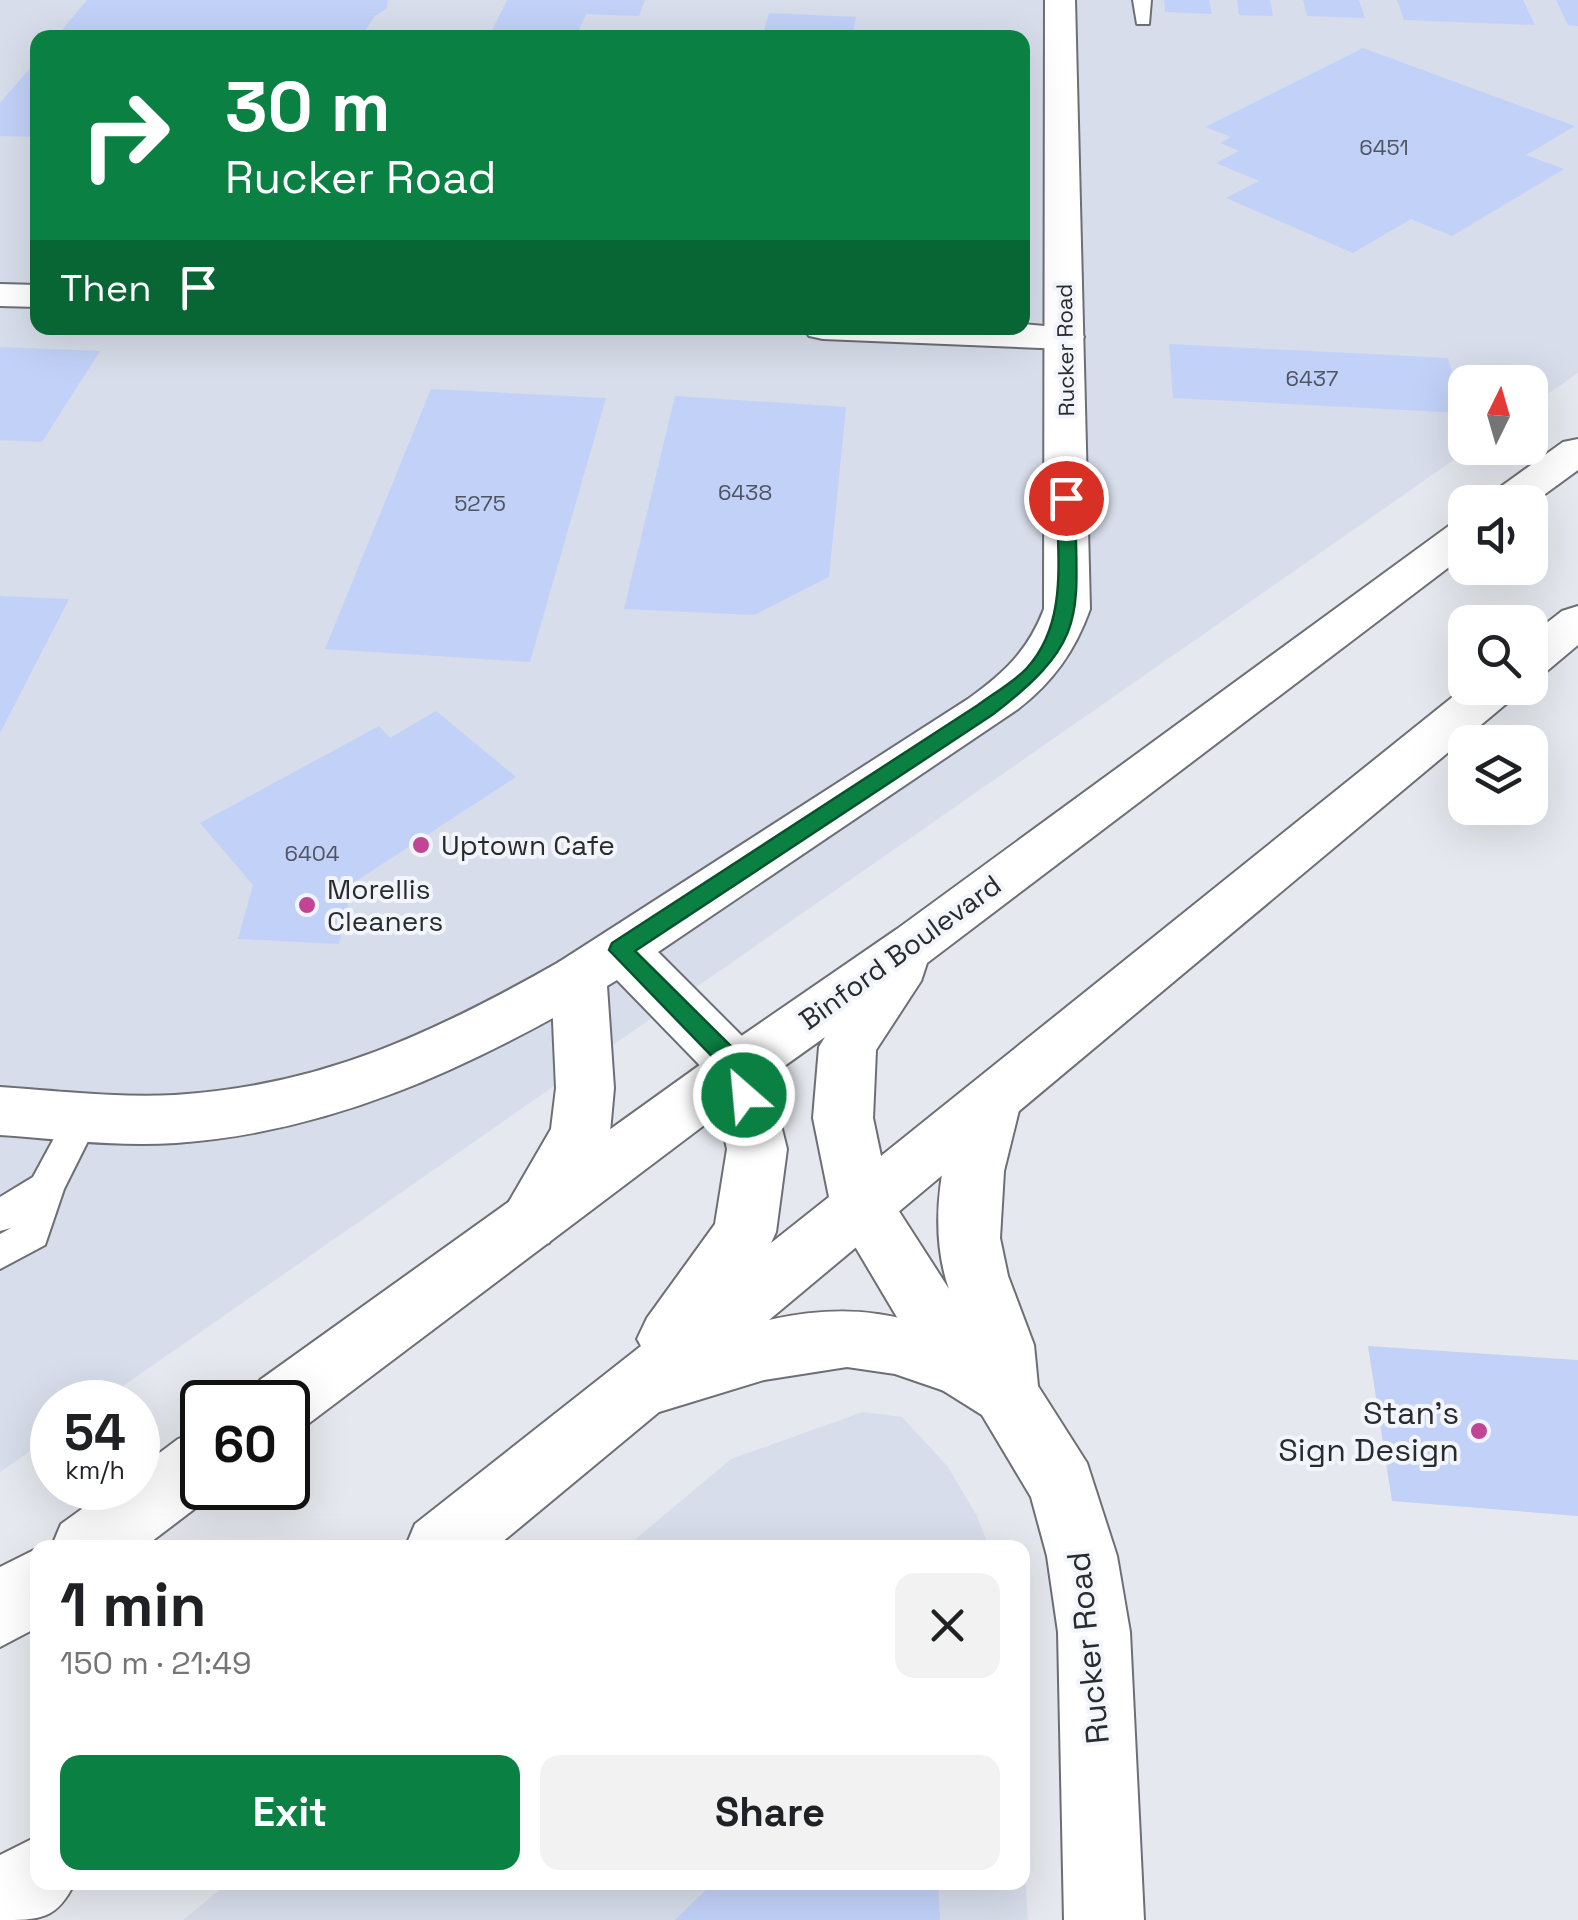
<!DOCTYPE html>
<meta charset="utf-8">
<style>
:root{--surface:#fff;--page:#f2f2f2;--text:#202124;--muted:#757577;--accent:#0b8043}
body{margin:0;font-family:"Space Grotesk",sans-serif;background:var(--page);color:var(--text);height:100vh;display:flex;flex-direction:column;font-size:38px;white-space:nowrap}
*{box-sizing:border-box;margin:0}
p{font-size:32px;color:var(--muted)}
.icon{flex:none;width:55px;height:55px;fill:none;stroke:currentColor;stroke-width:2;stroke-linecap:round;stroke-linejoin:round}
.map{position:relative;flex:1;overflow:hidden}
.details{position:absolute;left:30px;top:1540px;width:1000px;height:350px;display:flex;flex-direction:column;background:var(--surface);border-radius:20px;box-shadow:0 10px 40px #0002}
.details>*{flex:none}
.hud{position:absolute;left:30px;top:30px;width:1000px;height:305px;border-radius:20px;box-shadow:0 10px 40px #0002;background:#0b8043;color:#fff;overflow:hidden}
.needle{width:65px;rotate:5deg}
.controls{position:absolute;left:1448px;top:365px;display:grid;gap:20px}
.controls a{display:grid;place-items:center;width:100px;height:100px;border-radius:20px;background:var(--surface);box-shadow:0 10px 40px #0002;font-size:50px}
.speed{position:absolute;left:30px;top:1380px;display:flex;gap:20px;font-size:50px;font-weight:700;text-align:center}
.speed>*{display:grid;place-content:center;width:130px;height:130px;border-radius:50%;background:var(--surface);box-shadow:0 10px 40px #0002;line-height:1}
.speed small{font-size:25px;font-weight:400}
.speed .limit{border:5px solid #111;border-radius:15px;background:#fff;color:#111}
.pin{position:absolute;display:grid;place-items:center;width:85px;height:85px;color:#fff;margin:-42px;border:5px solid #fff;border-radius:50%;box-shadow:0 2px 10px #0007}
.me{position:absolute;width:110px;margin:-55px;rotate:333deg;stroke-linejoin:round;filter:drop-shadow(0 0 8px #0008)}
.turn{display:flex;align-items:center;gap:35px;height:210px;padding:0 30px;font-size:45px}
.turn .icon{width:130px;height:130px;stroke-width:2.5}
.turn b{display:block;font-size:70px;line-height:85px}
.then{display:flex;align-items:center;height:95px;padding:0 30px;background:#0003;gap:20px;font-size:38px}
.round{display:grid;place-items:center;flex:none;width:105px;height:105px;border-radius:20px;background:var(--page)}
.head{display:flex;align-items:center;justify-content:space-between;height:170px;padding:0 30px}
h1{font-size:60px;font-weight:700;line-height:75px}
.action{display:flex;gap:20px;margin-top:auto;padding:20px 30px}
.action a{flex:1;height:115px;border-radius:20px;background:var(--accent);color:#fff;font-size:40px;font-weight:700;line-height:115px;text-align:center}
.action a+a{background:var(--page);color:var(--text)}
.map>svg:first-child{display:block}
.built{fill:#d7ddea;fill-rule:evenodd}
.building{fill:#c2d1f8}
.lines{fill:none;stroke-linecap:round;stroke-linejoin:round}
.lane-casing{stroke:#6c6f74;stroke-width:4}
.street-casing{stroke:#6c6f74;stroke-width:4}
.secondary-casing{stroke:#6c6f74;stroke-width:4}
.primary-casing{stroke:#6c6f74;stroke-width:4}
.lane{fill:#fff;fill-rule:evenodd}
.street{fill:#fff;fill-rule:evenodd}
.secondary{fill:#fff;fill-rule:evenodd}
.primary{fill:#fff;fill-rule:evenodd}
.route{fill:#0b8043;stroke:#07532c;stroke-width:2.5}
.poi-dot{fill:#c14594;stroke:#f2f5fb;stroke-width:4}
.labels{text-anchor:middle;dominant-baseline:central;stroke-width:8;stroke-linejoin:round;paint-order:stroke}
.number-label{font-size:22px;fill:#505460}
.far-street-label{font-size:22px;fill:#2a2b2d;stroke:#f2f5fb}
.poi-label{font-size:28px;fill:#2a2b2d;stroke:#f2f5fb;text-anchor:start}
.street-label{font-size:28px;fill:#2a2b2d;stroke:#f2f5fb}
.near-poi-label{font-size:32px;fill:#2a2b2d;stroke:#f2f5fb;text-anchor:end}
.near-street-label{font-size:32px;fill:#2a2b2d;stroke:#f2f5fb}
</style>
<div class="map">
<svg width="1578" height="1920" viewBox="0 0 1578 1920">
<rect width="100%" height="100%" fill="#e5e8ee"/>
<!-- built -->
<path class="built" d="M0,0h1578v373l-48,33v-24h-65v66h6l-1371,954h-48v34l-52,36zM38,38h984v290h-984z
M863,1412l39,5 46,50 29,49 12,31h-363l105,-88z
M1023,1853l5,67h-845l45,-37 794,-1z"/>
<!-- building -->
<path class="building" d="M87,0h301l-1,8 -12,8 -15,22h-305z
M507,0h138l-6,16 -53,-2 -11,24h-87z
M1164,0h45l3,14 -47,-2z
M1237,0h33l3,16 -34,-1z
M1303,0h56l6,18 -58,-2z
M1397,0h126l12,25 -131,-5z
M1556,0h22v26l-10,-1z
M769,13l87,4 -4,21h-90z
M1363,48l212,78 -49,29 38,14 -112,67 -41,-17 -58,34 -127,-55 33,-17 -43,-18 23,-12 -19,-8 11,-6 -26,-10z
M38,59v78l-38,-1v-33z
M1169,344l279,14 15,55 -290,-15z
M0,347l100,4 -58,91 -42,-2z
M431,389l175,9 -76,264 -205,-13z
M675,396l171,11 -17,170 -75,38 -130,-6z
M0,596l69,3 -69,134z
M436,711l80,66 -163,106 -14,61 -101,-5 15,-54 -53,-62 179,-97 11,12z
M1368,1346l210,14v156l-186,-15z
M714,1882h224l2,38h-265z"/>
<g class="lines">
<defs>
<path id="lane" d="M1133,0h18l-2,24h-12z
M83,1103l12,4 5,10 -36,72 -19,56 -45,24v-35l11,-6 -11,3v-34l33,-20 38,-70z"/>
<path id="street" d="M0,284l38,1v22l-38,-1z
M1022,324l57,5 5,8 -5,8 -14,4 -242,-10 -14,-3 -5,-8h218z
M579,956l20,6 8,15 -8,15c-133,77 -267,140 -423,151 -58,4 -118,-4 -176,-8v-48c58,4 117,11 175,8 146,-9 259,-62 384,-133z"/>
<path id="secondary" d="M1045,0h30l15,609c-15,42 -37,73 -72,100l-360,243 100,100 9,16 -9,16 -20,7 -20,-7 -101,-104 -10,6 7,102 -4,44 -61,111 -22,7 -22,-7 -9,-19 55,-95 5,-41 -5,-111 8,-15 409,-263c36,-26 60,-48 76,-90z
M992,1078l21,7 8,17 -17,69 -4,67 8,38 26,69 4,41 49,77 30,93 13,76 14,288h-80l-6,-288 -11,-76 -16,-59 -49,-82 -43,-27 -108,-182 9,-18 22,-8 22,8 65,101c-22,-62 -8,-146 22,-204z"/>
<path id="primary" d="M1578,439v31l-48,35 -44,-3 6,-9 71,-51z
M1465,521v34l-538,408 -6,18 -45,69 -3,68 8,38 584,-469 54,1 -7,11 -743,621c88,-19 134,-5 216,26l10,21 -10,21 -23,9 -67,-23 -48,-7 -83,13 -105,32 -164,136h-90l10,-24 226,-178 -4,-7 10,-21 68,-94 12,-75 -8,-35 -411,310 -20,7v-29h-37l9,-22 458,-328 179,-123 553,-404zM825,1037l-6,10 -6,71 16,79 -58,46 5,-11 11,-83 -18,-72z
M1578,606v39l-31,26 -17,4v-39l32,-25z
M202,1430v58h20l-79,60h-92l10,-24 50,-36h27v-19l40,-30z
M38,1548v79l-38,20v-80z
M38,1836v46h37c-18,38 -35,38 -75,38v-65z"/>
</defs>
<!-- lane casing -->
<use href="#lane" class="lane-casing"/>
<!-- street casing -->
<use href="#street" class="street-casing"/>
<!-- secondary casing -->
<use href="#secondary" class="secondary-casing"/>
<!-- primary casing -->
<use href="#primary" class="primary-casing"/>
<!-- lane -->
<use href="#lane" class="lane"/>
<!-- street -->
<use href="#street" class="street"/>
<!-- secondary -->
<use href="#secondary" class="secondary"/>
<!-- primary -->
<use href="#primary" class="primary"/>
</g>
<!-- route -->
<path class="route" d="M1066,492l9,6c1,116 17,141 -83,217l-357,236 112,111 10,33 -4,7h-17l-9,-30 -118,-122 3,-7 366,-238c16,-12 36,-23 49,-37 42,-46 30,-112 30,-170z"/>
<!-- markers -->
<g class="poi-dot">
<circle cx="421" cy="845" r="10"/>
<circle cx="307" cy="905" r="10"/>
<circle cx="1479" cy="1431" r="10"/>
</g>
<g class="labels">
<!-- number labels -->
<g class="number-label">
<text x="1384" y="147">6451</text>
<text x="1312" y="378">6437</text>
<text x="745" y="492">6438</text>
<text x="480" y="503">5275</text>
<text x="312" y="853">6404</text>
</g>
<!-- far-street labels -->
<g class="far-street-label">
<text transform="translate(1065 350) rotate(-91)">Rucker Road</text>
</g>
<!-- poi labels -->
<g class="poi-label">
<text x="441" y="845">Uptown Cafe</text>
<text x="327" y="889">Morellis<tspan x="327" dy="32">Cleaners</tspan></text>
</g>
<!-- street labels -->
<g class="street-label">
<text transform="translate(900 952) rotate(-36)">Binford Boulevard</text>
</g>
<!-- near-poi labels -->
<g class="near-poi-label">
<text x="1459" y="1413">Stan's<tspan x="1459" dy="37">Sign Design</tspan></text>
</g>
<!-- near-street labels -->
<g class="near-street-label">
<text transform="translate(1088 1648) rotate(-96)">Rucker Road</text>
</g>
</g>
</svg>
<div class="controls">
<a><svg class="needle" viewBox="-14 -14 28 28"><path d="M0-13l5 13h-10z" fill="#e53935"/><path d="M0 13l5-13h-10z" fill="#757577"/></svg></a>
<a><svg class="icon" aria-label="sound" viewBox="0 0 24 24"><path d="M4 9h4l5-4v14l-5-4H4zM17 9q2 3 0 6"/></svg></a>
<a><svg class="icon" aria-label="search" viewBox="0 0 24 24"><circle cx="10" cy="10" r="6"/><path d="M15 15l6 6"/></svg></a>
<a><svg class="icon" aria-label="layers" viewBox="0 0 24 24"><path d="M12 4l9 5-9 5-9-5zM3 14l9 5 9-5"/></svg></a>
</div>
<div class="speed"><div>54<small>km/h</small></div><div class="limit">60</div></div>
<div class="pin" style="left:1066px;top:498px;background:#d93025"><svg class="icon" aria-label="arrive" viewBox="0 0 24 24"><path d="M6 21V4h12l-3 4 3 4H6"/></svg></div>
<svg class="me" style="left:744px;top:1095px" viewBox="-20 -20 40 40"><circle r="17" fill="#0b8043" stroke="#fff" stroke-width="3"/><path d="M0-11L8 9 0 5-8 9z" fill="#fff"/></svg>
<div class="hud">
<div class="turn"><svg class="icon" aria-label="right" viewBox="0 0 24 24"><path d="M7 20v-9h11M14 6l5 5-5 5"/></svg><div><b>30 m</b>Rucker Road</div></div>
<div class="then">Then<svg class="icon" aria-label="arrive" viewBox="0 0 24 24"><path d="M6 21V4h12l-3 4 3 4H6"/></svg></div>
</div>
<section class="details">
<div class="head"><div><h1>1 min</h1><p>150 m · 21:49</p></div><a class="round"><svg class="icon" aria-label="close" viewBox="0 0 24 24"><path d="M6 6l12 12M18 6L6 18"/></svg></a></div>
<div class="action"><a>Exit</a><a>Share</a></div>
</section>
</div>
